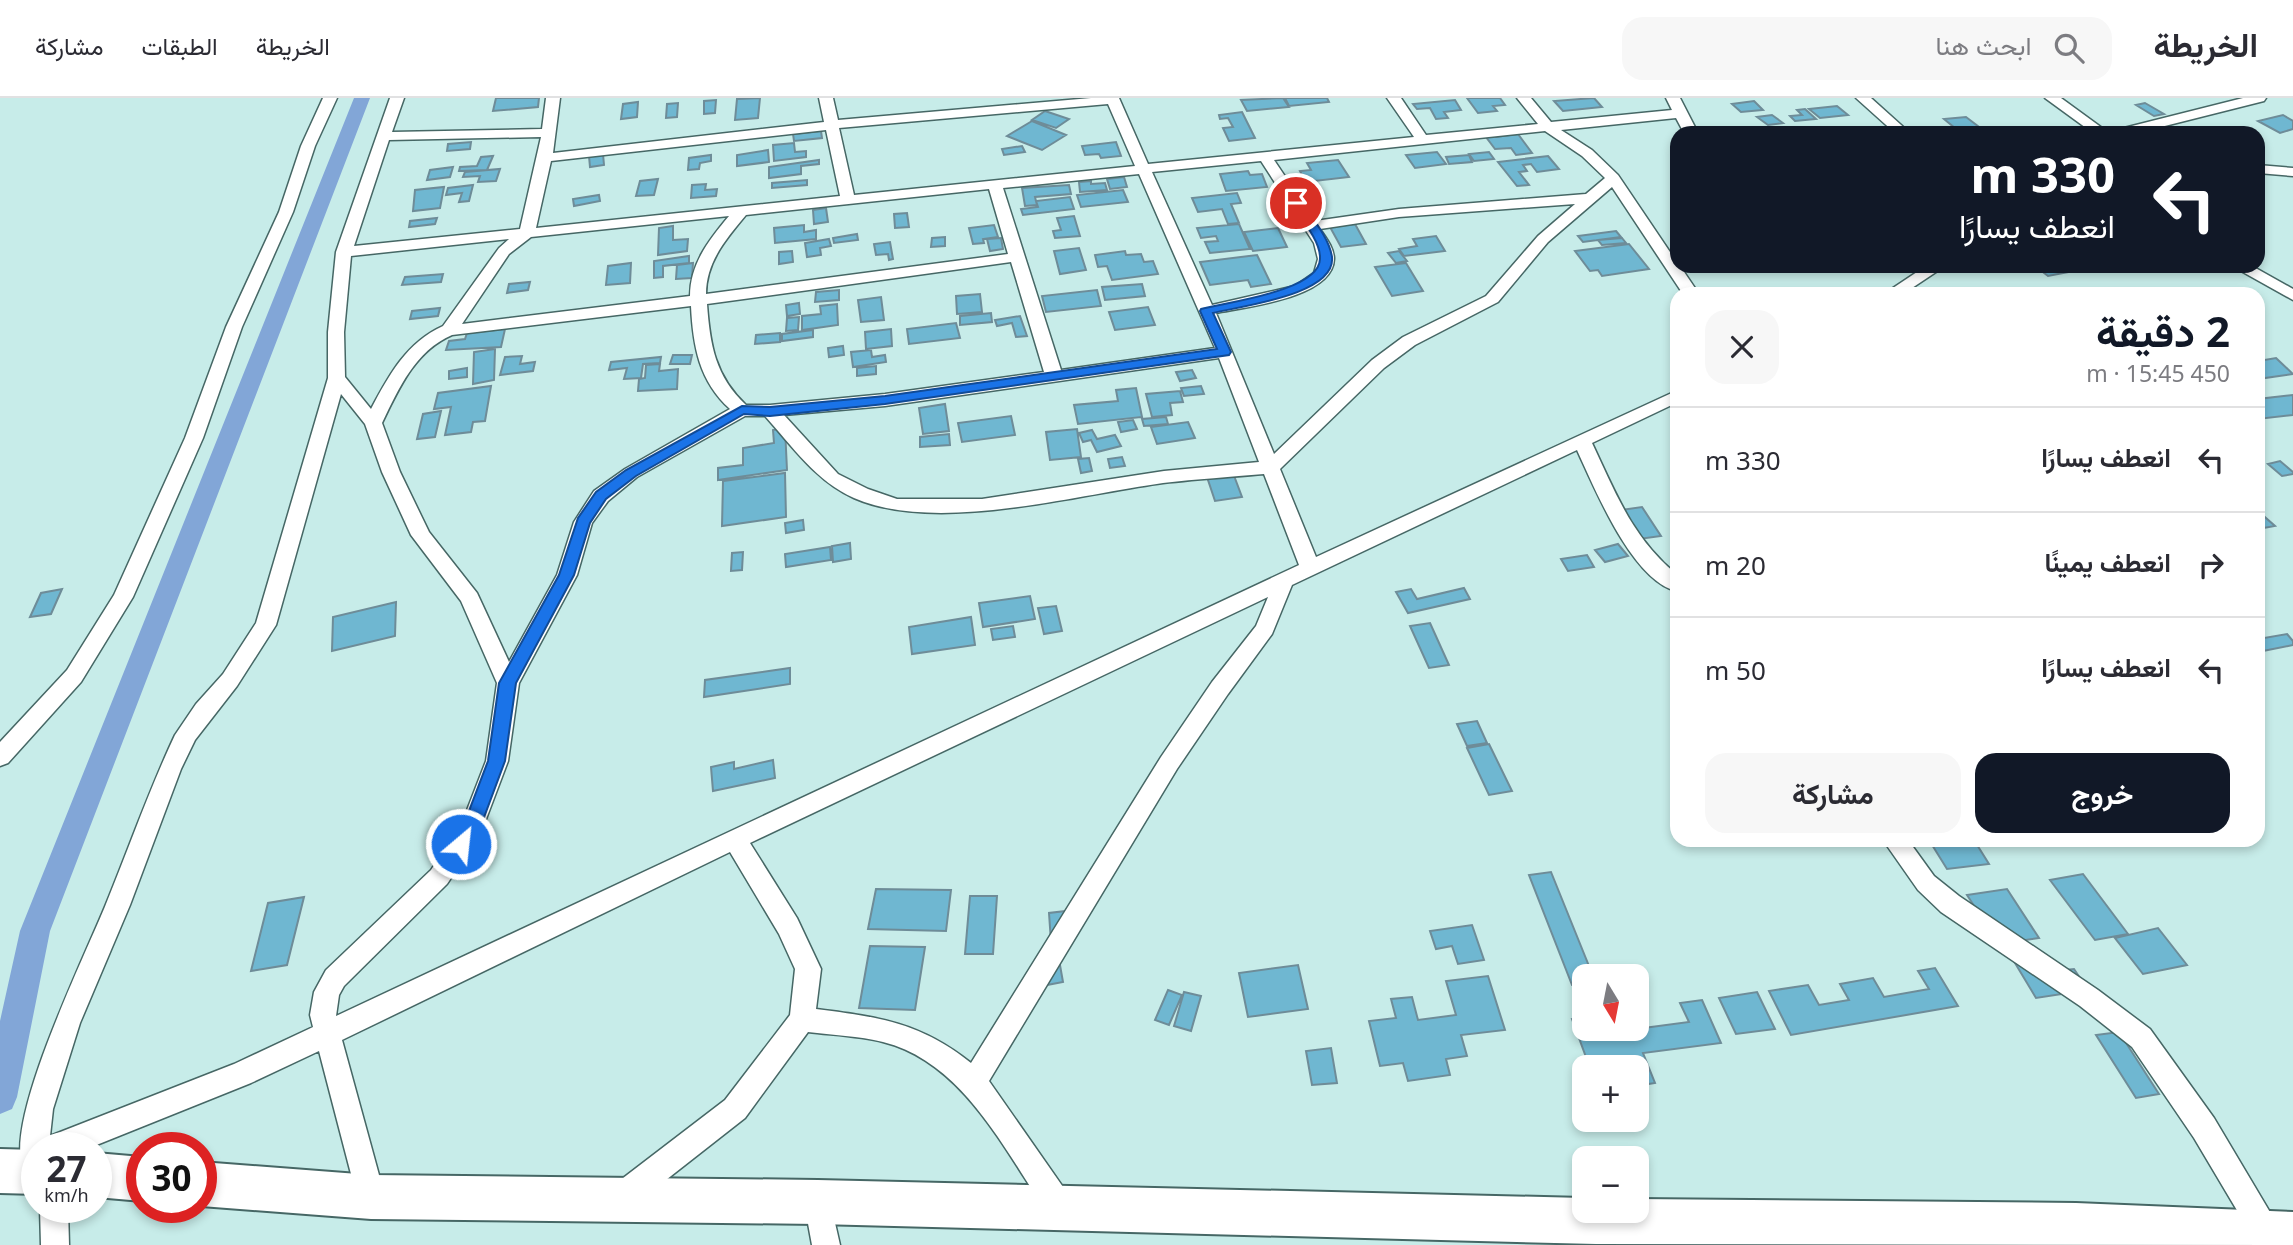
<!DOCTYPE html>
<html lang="ar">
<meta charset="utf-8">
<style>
:root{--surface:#fff;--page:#f7f7f7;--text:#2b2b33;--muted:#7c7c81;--line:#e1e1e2;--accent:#111827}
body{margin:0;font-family:"Noto Sans",Vazirmatn,sans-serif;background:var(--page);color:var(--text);direction:rtl;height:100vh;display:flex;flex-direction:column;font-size:26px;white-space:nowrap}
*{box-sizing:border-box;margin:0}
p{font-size:23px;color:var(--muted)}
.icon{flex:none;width:38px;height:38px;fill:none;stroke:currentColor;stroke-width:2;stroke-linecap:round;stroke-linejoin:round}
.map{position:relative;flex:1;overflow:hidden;direction:ltr}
.details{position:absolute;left:1670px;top:189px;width:595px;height:560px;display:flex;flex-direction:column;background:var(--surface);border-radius:21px;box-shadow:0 4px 10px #0003;direction:rtl}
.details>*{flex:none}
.hud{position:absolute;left:1670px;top:28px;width:595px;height:147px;border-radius:21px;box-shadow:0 4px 10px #0003;direction:rtl;background:#111827;color:#fff;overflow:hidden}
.needle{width:46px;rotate:170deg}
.fabs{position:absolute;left:1572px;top:866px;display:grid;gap:14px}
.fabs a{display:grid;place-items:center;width:77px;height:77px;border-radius:14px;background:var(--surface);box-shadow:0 4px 10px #0003;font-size:35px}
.speed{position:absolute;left:21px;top:1034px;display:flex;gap:14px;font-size:35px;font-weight:700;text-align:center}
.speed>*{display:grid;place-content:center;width:91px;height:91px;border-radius:50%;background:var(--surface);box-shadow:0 4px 10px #0003;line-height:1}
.speed small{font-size:18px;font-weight:400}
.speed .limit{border:10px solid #d22;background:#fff;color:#111}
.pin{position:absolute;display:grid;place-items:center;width:60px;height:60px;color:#fff;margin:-30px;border:4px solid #fff;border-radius:50%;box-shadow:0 2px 7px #0007}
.me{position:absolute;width:77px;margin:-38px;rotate:28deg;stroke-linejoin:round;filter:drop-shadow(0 0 5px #0008)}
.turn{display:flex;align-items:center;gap:24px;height:147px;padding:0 35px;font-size:32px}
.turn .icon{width:91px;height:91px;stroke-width:2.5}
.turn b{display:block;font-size:49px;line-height:60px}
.round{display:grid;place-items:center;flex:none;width:74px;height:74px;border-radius:21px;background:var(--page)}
.overview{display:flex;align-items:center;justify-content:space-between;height:119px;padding:0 35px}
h1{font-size:42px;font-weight:700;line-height:52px;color:var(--accent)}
.button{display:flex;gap:14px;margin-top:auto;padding:14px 35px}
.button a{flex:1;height:80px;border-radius:21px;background:var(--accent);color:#fff;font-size:28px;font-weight:700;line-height:80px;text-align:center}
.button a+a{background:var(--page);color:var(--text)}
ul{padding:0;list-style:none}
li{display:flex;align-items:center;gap:21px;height:105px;padding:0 35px;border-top:2px solid var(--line)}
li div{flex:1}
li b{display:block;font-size:26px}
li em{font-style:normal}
header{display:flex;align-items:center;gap:42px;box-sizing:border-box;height:98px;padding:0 35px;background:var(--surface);border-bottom:2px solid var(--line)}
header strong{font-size:33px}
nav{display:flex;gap:38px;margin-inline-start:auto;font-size:24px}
.search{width:490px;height:63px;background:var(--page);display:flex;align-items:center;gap:18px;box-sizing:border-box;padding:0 24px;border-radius:21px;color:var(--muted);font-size:26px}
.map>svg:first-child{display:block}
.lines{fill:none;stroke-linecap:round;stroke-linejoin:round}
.canal{fill:#82a6d7;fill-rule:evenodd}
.building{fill:#6fb7d1;stroke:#6e8c98;stroke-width:2}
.minor-casing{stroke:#466765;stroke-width:3}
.primary-casing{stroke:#466765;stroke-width:4}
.minor{fill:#fff;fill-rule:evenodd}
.primary{fill:#fff;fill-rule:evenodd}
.route{fill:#1a73e8;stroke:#114b97;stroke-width:2}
</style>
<header>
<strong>الخريطة</strong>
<div class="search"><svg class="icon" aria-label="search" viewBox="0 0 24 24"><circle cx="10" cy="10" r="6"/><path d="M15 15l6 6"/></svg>ابحث هنا</div>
<nav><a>الخريطة</a><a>الطبقات</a><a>مشاركة</a></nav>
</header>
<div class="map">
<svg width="2293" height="1147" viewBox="0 0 2293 1147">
<rect width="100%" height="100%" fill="#c7ece9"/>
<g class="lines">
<!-- canal -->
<path class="canal" d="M354,0h16l-320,833 -33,166 -5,12 -12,5v-93l20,-90z"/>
</g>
<!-- building -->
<path class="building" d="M496,0h43l-1,9 -45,4z
M760,0l-2,20 -23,2 2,-21z
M1283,0l6,9 -42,4 -6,-11z
M1285,0h42l2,4 -40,4z
M1467,0h33l5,7 -12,1 4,5 -19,2z
M1594,0l8,9 -39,4 -9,-10z
M716,2l-1,13 -11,1v-13z
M1455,2l6,10 -17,2 4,6 -12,1 -6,-11 -13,1 -4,-5z
M1754,3l9,9 -22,2 -9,-8z
M638,4l-1,15 -16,2 2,-15z
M678,5l-1,14 -11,1 1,-14z
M2145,5l19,11 -10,2 -18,-11z
M1837,8l11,9 -28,3 -11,-9z
M1805,11l11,10 -21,2 -5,-5 12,-1 -5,-5z
M1045,13l24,8 -13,9 -24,-8z
M1242,14l13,26 -26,3 -6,-13 10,-1 -5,-9 -8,1 -1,-4z
M1772,17l11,8 -15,2 -11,-8z
M2283,17l10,6v8l-13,4 -22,-12z
M1966,19l21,16h-26l-17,-14z
M1032,23l34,14 -24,15 -35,-14z
M821,33l1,7 -28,3 -1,-7z
M1492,34l4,5 22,-3 14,19 -16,2 -5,-7 -16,1 -12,-16z
M471,44l-1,7 -23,2 1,-7z
M1116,44l5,14 -20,2 -2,-4 -14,1 -3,-9z
M794,45l1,9 11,-1v6l-32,4 -1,-16z
M1022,48l3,6 -21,3 -2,-6z
M768,52l1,12 -32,4v-11z
M1437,54l9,12 -31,4 -9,-13z
M1489,54l5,7 -20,2 -5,-7z
M603,56l1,11 -14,2 -1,-11z
M711,57v6l-11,2 -1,6 -11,1 1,-12z
M1469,57l3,7 -23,2 -3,-7z
M493,58l-6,14 -28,1 1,-4 17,-1 4,-9z
M1548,58l11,13 -22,3 -6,-8 -8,1 4,6 -8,1 10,13 -12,1 -19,-24z
M819,62v4l-18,2v8l-32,4v-11z
M1338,62l11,17 -43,5 -6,-11 11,-1 -4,-7z
M453,69l-3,10 -23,3 3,-10z
M500,71l-4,12 -18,1 2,-6 -17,1 2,-5z
M1248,73l2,4 12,-1 5,13 -41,4 -6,-17z
M1124,79l3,10 -17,2 -3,-10z
M658,81l-4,16 -18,1 4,-15z
M807,82v5l-35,3v-5z
M1091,83v3l14,-1 2,7 -27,2 -1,-10z
M706,86l-1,6 12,-1 -1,7 -25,2 1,-13z
M473,87l-4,16 -10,1 3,-9 -16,2 2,-7z
M1069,87l2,9 -36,3 2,8 -12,1 -3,-18z
M444,89l-4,21 -27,3 2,-21z
M1123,92l5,12 -47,5 -4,-12z
M1237,95l4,10 -10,1 8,19 -11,1 -6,-15 -24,3 -6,-14z
M599,97l1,6 -26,5 -1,-7z
M1070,99l4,12 -51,6 -2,-6 17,-2 -2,-6z
M826,110l2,14 -14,2 -1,-14z
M907,115l2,14 -14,1 -1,-14z
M1074,118l6,20 -25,2 -2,-7 8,-1 -4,-12z
M437,120l-2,6 -26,3 1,-6z
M1239,126l11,25 -40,4 -5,-11 13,-1 -2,-5 -15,2 -4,-10z
M1355,126l11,20 -25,3 -11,-20z
M804,127v7l12,-2v9l-41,4 -1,-15z
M994,127l4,12 -15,2 1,4 -11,1 -4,-16z
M673,128v14l15,-1 -1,12 -29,4 1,-27z
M1278,130l9,19 -34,4 -9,-19z
M1616,133l5,6 -38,5 -5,-6z
M857,136l1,6 -24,3 -1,-5z
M1436,138l9,15 -41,5 -5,-7 18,-3 -4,-7z
M945,139v9l-14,1 1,-9z
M1001,140l2,11 -13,2 -3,-12z
M1622,140l4,5 -24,2 -4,-5z
M829,141l2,7 -11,2 1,7 -14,2 -2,-14z
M890,144l3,17 -4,1 -1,-6 -12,1 -2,-11z
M1629,146l20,25 -47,7 -4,-6 -8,1 -15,-20z
M1079,150l7,22 -26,4 -6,-23z
M792,153l1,11 -14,2v-12z
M1125,153l1,4 15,-1 3,8 9,-1 5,13 -46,6 -5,-14 -9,1 -3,-12z
M1399,153l8,10 -11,2 -8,-10z
M1257,157l14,29 -20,3 -3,-7 -38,5 -10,-23z
M689,158v7l-26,3v11l-9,1v-17z
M631,165l-1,20 -24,2 2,-19z
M693,165l-1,15 -16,1 1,-14z
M1406,165l17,28 -31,5 -17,-29z
M2035,168h65l-52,10z
M443,176l-2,8 -39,3 3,-8z
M530,184l-2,8 -21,3 2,-9z
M1142,186l3,12 -40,4 -3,-13z
M839,192v10l-24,2 1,-10z
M1097,192l4,16 -55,6 -4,-16z
M980,196l2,18 -25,2 -1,-18z
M881,199l3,23 -23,2 -3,-22z
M799,205l1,11 -13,2 -1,-11z
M837,206l1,21 -36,5v-14l19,-2 -1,-8z
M1148,209l7,18 -40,5 -6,-18z
M440,210l-2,8 -28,3 2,-8z
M991,215l1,9 -32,3v-9z
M1020,218l7,20 -11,1 -4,-14 -15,3 -2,-6z
M799,219l-1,13 -12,1 1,-13z
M956,225l4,15 -51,6 -2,-15z
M505,231l-4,18 -55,3 3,-9 16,-2 2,-6z
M891,231l1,17 -26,3 -1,-17z
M813,232v7l-31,4v-7z
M780,235v9l-25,2 1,-9z
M843,248l1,9 -15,2 -1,-9z
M495,251l-1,31 -21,4 1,-32z
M871,252l1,7 13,-2 1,7 -33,5 -2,-15z
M673,257h19l-2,9h-20z
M522,258l-2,8 15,-2 -2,9 -33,4 5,-18z
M661,259l-1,6 -17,1 -2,14 -17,1 3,-11 -18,2 2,-8z
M2276,260l17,16 -35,5v-18z
M660,266l-1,7 19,-2 -1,20 -39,2 1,-12 6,-1 1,-13z
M876,268v8l-19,2v-8z
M467,270v9l-18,2v-8z
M1192,272l4,8 -16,3 -4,-9z
M491,288l-6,35 -12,1 -2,10 -26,3 6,-28 -17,2 4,-16z
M1201,288l3,8 -20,2 -3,-8z
M1136,290l6,29 -64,7 -4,-19 44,-4 -2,-11z
M1180,293l3,11 -13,1 2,12 -20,2 -6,-23z
M2293,297v20l-35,4v-20z
M945,306l4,27 -26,3 -4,-26z
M441,313l-6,26 -18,2 6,-25z
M1011,318l4,19 -53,7 -4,-19z
M1166,319l2,7 -24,2 -2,-7z
M1133,322l4,9 -16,3 -3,-10z
M1188,324l7,16 -38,6 -6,-17z
M785,330l2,42 -69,10v-12l25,-3v-17l31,-5 -1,-13z
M1077,331l4,28 -31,3 -4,-28z
M1092,332l5,9 18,-4 6,11 -24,6 -6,-12 -8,2 -4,-9z
M949,336l1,11 -30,2v-10z
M1122,359l3,9 -15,2 -2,-9z
M1089,360l3,13 -11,2 -3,-14z
M2280,363l13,11v2l-11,2 -14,-12z
M785,375l1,44 -64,9 1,-45z
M1233,375l9,24 -27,4 -8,-24z
M1642,409l19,29 -22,3 -18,-29z
M2258,413l17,15 -17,3z
M803,422l1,10 -18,3 -1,-10z
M850,445l1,16 -18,3 -1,-16z
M1618,446l10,12 -23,6 -10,-12z
M830,449l1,13 -45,7 -1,-13z
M743,454l-1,18 -11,1 1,-18z
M1587,457l7,12 -26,4 -7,-12z
M1464,490l6,11 -62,14 -12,-21 15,-3 6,10z
M62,491l-11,25 -21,3 11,-24z
M1030,498l5,23 -52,8 -4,-24z
M396,504l-1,34 -63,15 1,-34z
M1056,508l6,25 -18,3 -6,-26z
M971,519l4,28 -63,9 -3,-27z
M1430,525l19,42 -20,3 -19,-42z
M1013,528l2,11 -22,3 -2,-11z
M2287,536l6,7v4l-35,7v-13z
M790,570v16l-86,13 1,-17z
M1477,623l10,22 -20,3 -10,-22z
M1489,646l23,47 -23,4 -22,-47z
M773,662l2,18 -62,13 -2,-24 23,-5v7z
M1929,742h45l15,24 -42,5z
M1551,774l42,104h-9v7l-12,2 -43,-110z
M2083,776l45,60 -33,6 -45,-60z
M876,791l75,1 -5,41 -78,-2z
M2007,791l32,49 -40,6 -32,-49z
M970,798h27l-4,58h-28z
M304,799l-17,68 -36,6 17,-68z
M1066,813l-15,31 -2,-29z
M1472,827l12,35 -26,4 -6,-18 -16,3 -6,-18z
M2158,830l29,37 -44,9 -28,-36z
M870,848l55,1 -10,63 -56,-2z
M2044,855l11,18 19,-2 14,21 -52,8 -24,-40z
M1058,856l5,28 -16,3 -5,-28z
M1298,867l10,44 -60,8 -9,-44z
M1935,870l23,38 -167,29 -22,-44 39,-6 11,20 30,-5 -9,-16 33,-6 11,19 45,-8 -11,-18z
M1488,878l17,54 -44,5 6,21 -21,3 4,16 -42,6 -5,-18 -23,3 -11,-45 27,-3 -5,-19 21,-2 6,23 38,-5 -10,-34z
M1168,892l14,5 -13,30 -14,-5z
M1184,894l17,4 -10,35 -17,-5z
M1757,894l18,37 -39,5 -17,-36z
M1702,902l19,43 -78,10 12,30 -19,3v-18h-46l-18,-49 12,-2v12h52l53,-7 -9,-19z
M2119,934l40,62 -23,4 -40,-63z
M1331,950l6,35 -25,2 -6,-34z"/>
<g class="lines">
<defs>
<path id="minor" d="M323,0h14l-22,48 -22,66 -51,115 -39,111 -70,159 -52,85 -73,81 -8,3v-24l67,-72 47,-75 71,-157 41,-111 53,-115 22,-66z
M390,0h14l-12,34 150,-3 4,-31h14l-7,55 271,-31 -5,-24h14l5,22 253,-22h28l29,66 266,-27 -27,-39h14l25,37 112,-11 -21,-26h14l20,24 121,-12 -6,-12h14l18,35h-14l-8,-15 -115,12 31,20 26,25 58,86v5h4l19,28h-16l-71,-107 -64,55 -50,60 -83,43 -31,23 -104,101 36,88 360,-166v12l-84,40c24,51 40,94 84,131v17c-44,-11 -81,-102 -99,-141l-285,135 -20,49 -44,60 -51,75 -188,312 81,116 4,10 -4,10 -10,4 -10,-4c-44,-64 -86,-155 -167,-175 -24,-6 -51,-7 -75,-10l-63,86 -111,87 -10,4 -10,-4 -4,-10 4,-10 111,-85 65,-85 5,-46 -16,-35 -49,-82 -388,188 43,157 -4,10 -10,4 -10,-4 -4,-10 -38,-146 -68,32 -162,65h-52v21l-4,2 -10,-4c-19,-47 63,-213 83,-263 23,-56 43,-114 69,-169l21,-31 27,-30 33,-51 72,-245v-46l8,-80zM1108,6l27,62 -281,29 -15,-67zM826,32l14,66 -304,32 15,-67zM1545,33l37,25 23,22 -19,16 -187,15 -84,12 -41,-61zM541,39l-21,92 -166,17 35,-106zM1261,63l53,82 4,16 -4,14 -19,13 -83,19 -60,-133zM1139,76l76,174 -154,22 -58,-182zM989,91l19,65 -302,40c0,-32 20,-55 40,-79zM1575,106l-37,32 -52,60 -83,41 -31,23 -98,94 -58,-141c29,-6 117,-15 118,-54 0,-11 -8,-21 -14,-30l79,-12zM729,118c-20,24 -39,48 -39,80l-228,28 47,-70 22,-17zM509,141l-10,9 -56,78c-36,16 -54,49 -72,83l-26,-32 -1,-45 7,-76zM1011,164l33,110 -159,22 -115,11h-24c-31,-29 -36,-60 -39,-101zM691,208c2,40 8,75 39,103l-105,60 -31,22 -20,31 -17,53 -48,87 -32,-69 -48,-61 -29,-60 -18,-49c17,-35 33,-72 70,-88zM1219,260l40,104 -95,9 -182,28h-85l-29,-10 -30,-15 -54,-59 101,-9zM341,296l24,30 17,48 29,63 50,66 36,82 -11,78 -24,62 -31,47 -105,100 -12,22 -4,23 3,12 -79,37 -184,72 3,-27 27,-86 50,-118 51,-136 14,-29 42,-54 39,-61zM745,318h20c27,30 52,66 89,82 82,36 222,-3 309,-15 34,-4 67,-6 101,-9l35,91 -963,451 3,-21 5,-9 103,-102 33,-49 28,-74 11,-78 58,-108 15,-52 16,-22 29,-24zM1268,499l-12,29 -44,56 -51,75 -190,306c-51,-41 -93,-46 -155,-54l5,-40 -24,-51 -47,-75z
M1856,0h15l39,35h-15z
M2045,0h16l48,35h-16z
M2243,0h23l-2,3 -127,32h-23l2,-3z
M2258,67l35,3v8l-35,-3z
M1926,168h19l-42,28h-19z
M2232,168h20l41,23v11z
M1883,742h25l26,36 25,20 139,94 52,39 64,89 63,106 4,10 -4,10h-20l-63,-106 -62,-91 -52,-41 -139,-94 -23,-22z
M818,1090l10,4 12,53h-28l-8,-43 4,-10z
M40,1110h28l1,37h-28z"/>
<path id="primary" d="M0,1051l37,1v44l-37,-1z
M96,1055l46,4v44l-46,-4z
M201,1064l170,13 447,5 766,18v13h52v-12l440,4 217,9v33l-697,-1 -778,-20 -447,-5 -170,-13z"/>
</defs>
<!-- minor casing -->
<use href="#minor" class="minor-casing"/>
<!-- primary casing -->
<use href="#primary" class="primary-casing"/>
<!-- minor -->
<use href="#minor" class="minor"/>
<!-- primary -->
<use href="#primary" class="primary"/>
</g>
<!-- route -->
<path class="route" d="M1292,102h8c11,17 29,37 32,57 4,38 -91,49 -119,56l18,39 -2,3 -344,49 -115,12 -26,-2 -108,62 -30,23 -16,24 -16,52 -58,108 -11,78 -25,67 -13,21 -6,3 -7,-3 -2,-5 12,-20 24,-63 11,-78 60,-108 19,-57 18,-26 30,-22 116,-64 28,1 115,-11 332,-47 -17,-38 1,-2c26,-7 118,-18 119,-50 1,-19 -20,-41 -30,-56z"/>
</svg>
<div class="fabs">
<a><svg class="needle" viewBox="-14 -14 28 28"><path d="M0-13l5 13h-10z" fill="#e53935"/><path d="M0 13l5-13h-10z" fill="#7c7c81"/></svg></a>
<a>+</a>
<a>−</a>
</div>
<div class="speed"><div>27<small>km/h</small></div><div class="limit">30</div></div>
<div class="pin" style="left:1296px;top:105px;background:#d93025"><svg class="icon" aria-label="arrive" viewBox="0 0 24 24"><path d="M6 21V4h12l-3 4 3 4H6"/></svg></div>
<svg class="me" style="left:461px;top:746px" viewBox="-20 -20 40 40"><circle r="17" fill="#1a73e8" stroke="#fff" stroke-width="3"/><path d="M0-11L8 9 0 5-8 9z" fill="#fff"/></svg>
<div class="hud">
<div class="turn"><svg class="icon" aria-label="left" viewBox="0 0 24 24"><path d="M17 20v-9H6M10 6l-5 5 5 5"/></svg><div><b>330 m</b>انعطف يسارًا</div></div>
</div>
<section class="details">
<div class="overview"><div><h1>2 دقيقة</h1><p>450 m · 15:45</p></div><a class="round"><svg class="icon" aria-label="close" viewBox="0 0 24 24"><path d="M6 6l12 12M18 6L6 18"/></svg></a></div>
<ul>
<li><svg class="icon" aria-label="left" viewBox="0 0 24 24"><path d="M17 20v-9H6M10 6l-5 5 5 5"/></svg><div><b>انعطف يسارًا</b></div><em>330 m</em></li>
<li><svg class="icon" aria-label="right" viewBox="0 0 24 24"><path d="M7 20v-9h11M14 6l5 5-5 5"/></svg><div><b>انعطف يمينًا</b></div><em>20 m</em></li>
<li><svg class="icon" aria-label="left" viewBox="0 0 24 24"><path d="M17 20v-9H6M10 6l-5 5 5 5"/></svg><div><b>انعطف يسارًا</b></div><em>50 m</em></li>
</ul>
<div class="button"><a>خروج</a><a>مشاركة</a></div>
</section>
</div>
